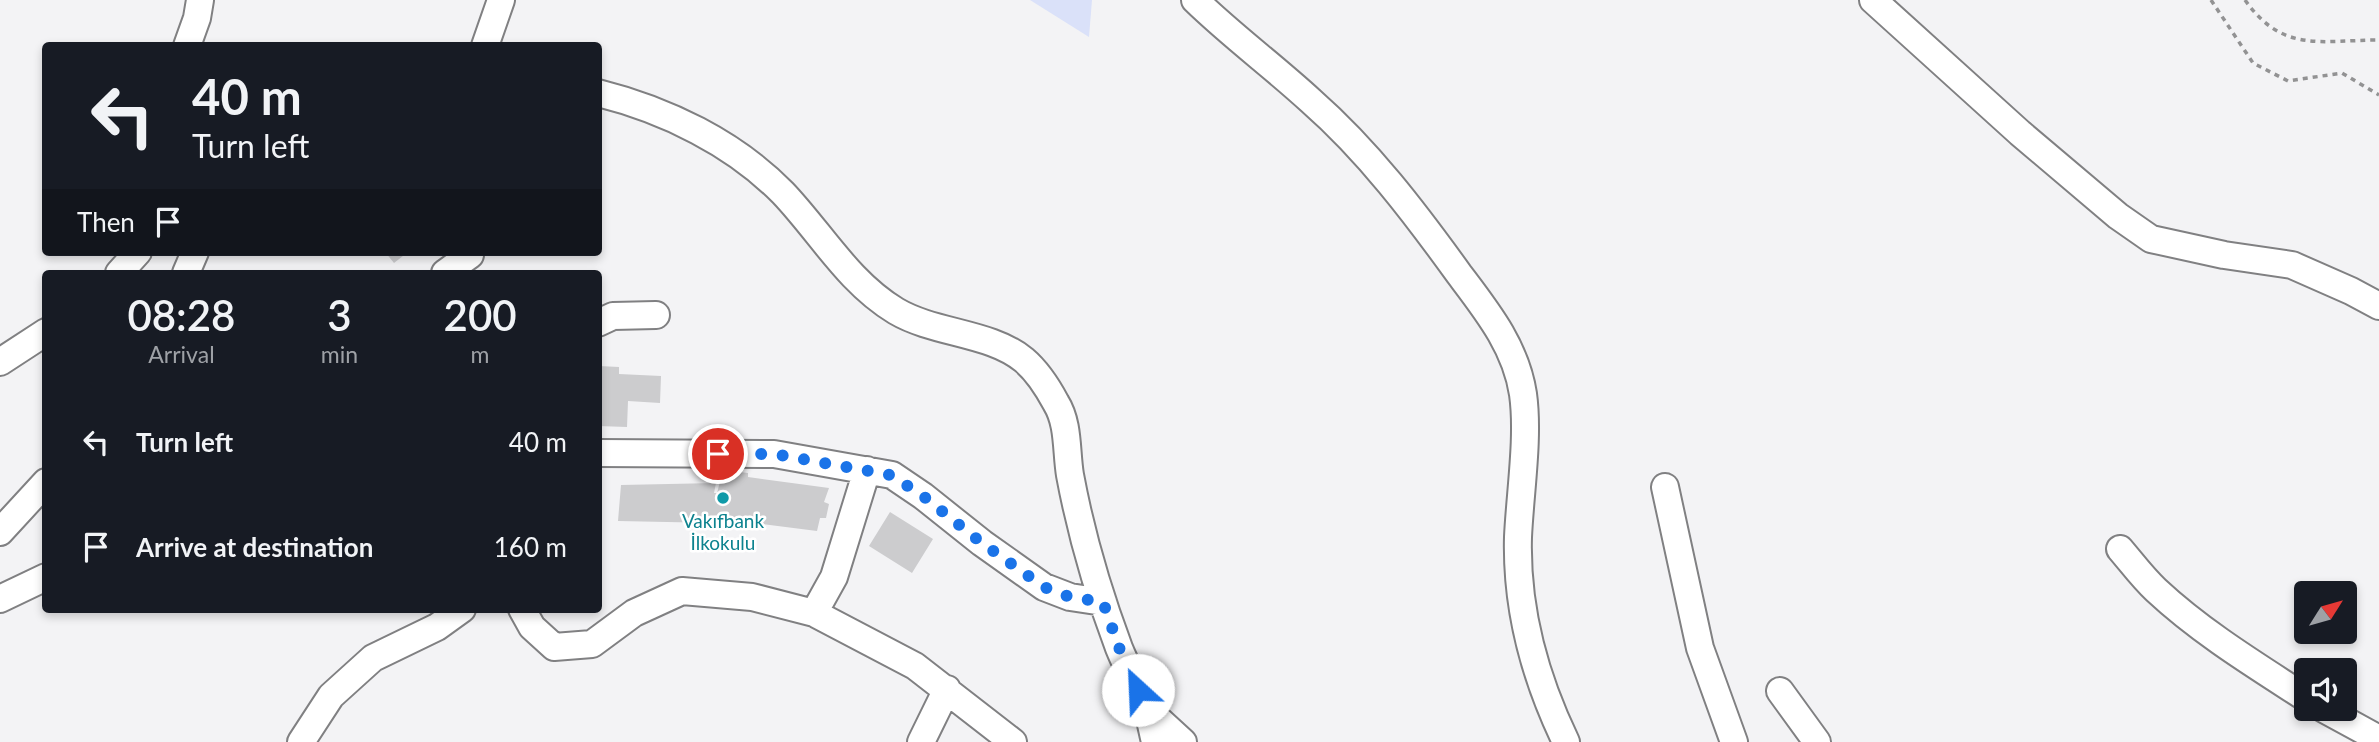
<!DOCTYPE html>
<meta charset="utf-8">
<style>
:root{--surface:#171b24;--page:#20242c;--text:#f1f3f6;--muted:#9ea1a6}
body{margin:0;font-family:Lato,sans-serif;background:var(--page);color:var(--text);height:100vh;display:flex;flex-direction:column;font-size:26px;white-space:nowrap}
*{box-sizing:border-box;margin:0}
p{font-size:23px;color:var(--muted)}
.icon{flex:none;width:38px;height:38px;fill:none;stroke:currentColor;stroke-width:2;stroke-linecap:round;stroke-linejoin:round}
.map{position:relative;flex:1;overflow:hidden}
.panel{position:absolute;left:42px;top:270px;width:560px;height:343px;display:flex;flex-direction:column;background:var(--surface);border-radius:7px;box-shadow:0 4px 10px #0003}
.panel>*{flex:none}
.guide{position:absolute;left:42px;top:42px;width:560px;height:214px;border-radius:7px;box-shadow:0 4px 10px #0003;background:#171b24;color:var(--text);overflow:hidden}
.needle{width:46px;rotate:53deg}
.controls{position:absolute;left:2294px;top:581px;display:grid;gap:14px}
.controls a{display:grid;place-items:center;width:63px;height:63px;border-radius:7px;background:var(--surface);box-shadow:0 4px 10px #0003;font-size:35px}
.pin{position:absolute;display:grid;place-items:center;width:60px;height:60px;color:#fff;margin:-30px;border:4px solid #fff;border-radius:50%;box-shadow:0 2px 7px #0007}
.me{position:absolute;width:77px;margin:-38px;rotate:335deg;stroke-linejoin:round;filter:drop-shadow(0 0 5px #0008)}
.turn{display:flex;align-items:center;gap:24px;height:147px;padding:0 35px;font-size:32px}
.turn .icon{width:91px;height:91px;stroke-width:2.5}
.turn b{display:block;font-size:49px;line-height:60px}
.then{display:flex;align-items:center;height:66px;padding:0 35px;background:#0003;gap:14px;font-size:26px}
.eta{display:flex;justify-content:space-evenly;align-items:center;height:119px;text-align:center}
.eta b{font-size:42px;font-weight:600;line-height:49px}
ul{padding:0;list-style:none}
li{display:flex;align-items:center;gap:21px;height:105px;padding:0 35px}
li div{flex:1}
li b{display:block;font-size:26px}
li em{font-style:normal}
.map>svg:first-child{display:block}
.green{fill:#dae1f9}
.building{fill:#ccccce}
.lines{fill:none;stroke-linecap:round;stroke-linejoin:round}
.minor-casing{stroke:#808082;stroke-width:30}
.path{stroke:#929293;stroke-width:3.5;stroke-dasharray:5 5;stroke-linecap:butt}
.minor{stroke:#fff;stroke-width:26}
.route{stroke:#1a73e8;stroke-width:12;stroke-dasharray:0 21.6}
.culture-dot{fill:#0f9aa8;stroke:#fff;stroke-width:2.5}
.labels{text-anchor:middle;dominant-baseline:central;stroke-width:5;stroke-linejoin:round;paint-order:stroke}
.culture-label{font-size:19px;fill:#0d838f;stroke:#fff}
</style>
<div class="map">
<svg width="2379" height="742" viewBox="0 0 2379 742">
<rect width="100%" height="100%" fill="#f3f3f5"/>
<!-- green -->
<path class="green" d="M1030,0h62l-3,37z"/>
<!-- building -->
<path class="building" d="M385,252h23l-14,11z
M599,366l20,1v7l42,2 -1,27 -32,-2 -1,26 -29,-1z
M731,471l17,2v4l81,11 -5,14 5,2 -3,14h-6l-3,13 -101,-13v5l-98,-2 3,-36 95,-2 -2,10h3l5,-19 7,2z
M890,512l43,27 -21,34 -43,-27z"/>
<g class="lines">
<defs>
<path id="minor" d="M1195,0c37,36 78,66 116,101 57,50 104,112 148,173 28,37 57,73 64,120 6,43 -3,99 -5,143 -2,72 17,141 48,205
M1873,0l147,133 98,83 33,23 73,16 68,10 59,26 28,15
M187,46l10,-28 3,-18
M485,46l16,-46
M598,93c68,17 136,50 185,100 38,40 65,89 113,118 39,23 94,21 128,49 13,11 24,28 32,43 13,21 10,48 14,72 11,59 28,117 49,173 8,20 19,39 27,58 4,11 6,24 9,36
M119,273l19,-21
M186,273l9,-21
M445,273l25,-18
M598,323l15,-7 43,-1
M0,362l46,-30
M598,453l176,1 118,21 31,21 59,47 62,44 26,10 33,5
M1665,487l35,161 34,94
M0,532l46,-50
M2120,549c12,14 23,29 36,41 45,42 99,75 150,108
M0,599l46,-22
M522,609l10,18 22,20 38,-3 42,-31 48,-22 70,6 62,16 101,53 98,76
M814,613l20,-36 33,-107
M1780,691l37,51
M1147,709l36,33
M2324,709l55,30
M301,742l30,-46 42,-38 64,-31 25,-18
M921,742l26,-53"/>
</defs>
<!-- minor casing -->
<use href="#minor" class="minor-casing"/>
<!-- path -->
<path class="path" d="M2211,0l42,63 35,18 54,-8 37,22
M2245,0c38,54 77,40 134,40"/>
<!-- minor -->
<use href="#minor" class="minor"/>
</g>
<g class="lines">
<!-- route -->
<path class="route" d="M718,454h56l117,21 32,21 59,47 62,44 26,10 33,5 17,48 18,40"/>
</g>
<!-- markers -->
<circle class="culture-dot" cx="723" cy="498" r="7"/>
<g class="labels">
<!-- culture labels -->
<g class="culture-label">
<text x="723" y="520">Vakıfbank<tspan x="723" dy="22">İlkokulu</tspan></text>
</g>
</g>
</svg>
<div class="controls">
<a><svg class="needle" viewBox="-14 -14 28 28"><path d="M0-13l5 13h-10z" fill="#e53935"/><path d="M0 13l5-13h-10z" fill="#9ea1a6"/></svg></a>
<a><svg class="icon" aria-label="sound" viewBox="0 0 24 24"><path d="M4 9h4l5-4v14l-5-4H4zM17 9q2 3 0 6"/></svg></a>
</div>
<div class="pin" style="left:718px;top:454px;background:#d93025"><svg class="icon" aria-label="arrive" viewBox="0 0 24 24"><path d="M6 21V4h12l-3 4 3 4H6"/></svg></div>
<svg class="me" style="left:1138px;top:690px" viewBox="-20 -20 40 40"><circle r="19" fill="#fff"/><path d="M0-13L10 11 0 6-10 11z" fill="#1a73e8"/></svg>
<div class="guide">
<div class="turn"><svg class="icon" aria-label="left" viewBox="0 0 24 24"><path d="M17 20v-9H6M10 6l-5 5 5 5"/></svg><div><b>40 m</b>Turn left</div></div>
<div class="then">Then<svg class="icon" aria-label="arrive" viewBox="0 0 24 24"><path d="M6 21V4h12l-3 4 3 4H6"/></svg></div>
</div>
<section class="panel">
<div class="eta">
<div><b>08:28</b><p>Arrival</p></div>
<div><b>3</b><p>min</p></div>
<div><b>200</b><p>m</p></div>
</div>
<ul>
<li><svg class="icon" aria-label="left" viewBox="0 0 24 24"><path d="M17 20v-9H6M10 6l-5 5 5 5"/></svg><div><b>Turn left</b></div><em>40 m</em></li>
<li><svg class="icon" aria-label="arrive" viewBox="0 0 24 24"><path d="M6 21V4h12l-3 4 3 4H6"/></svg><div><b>Arrive at destination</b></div><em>160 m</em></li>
</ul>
</section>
</div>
